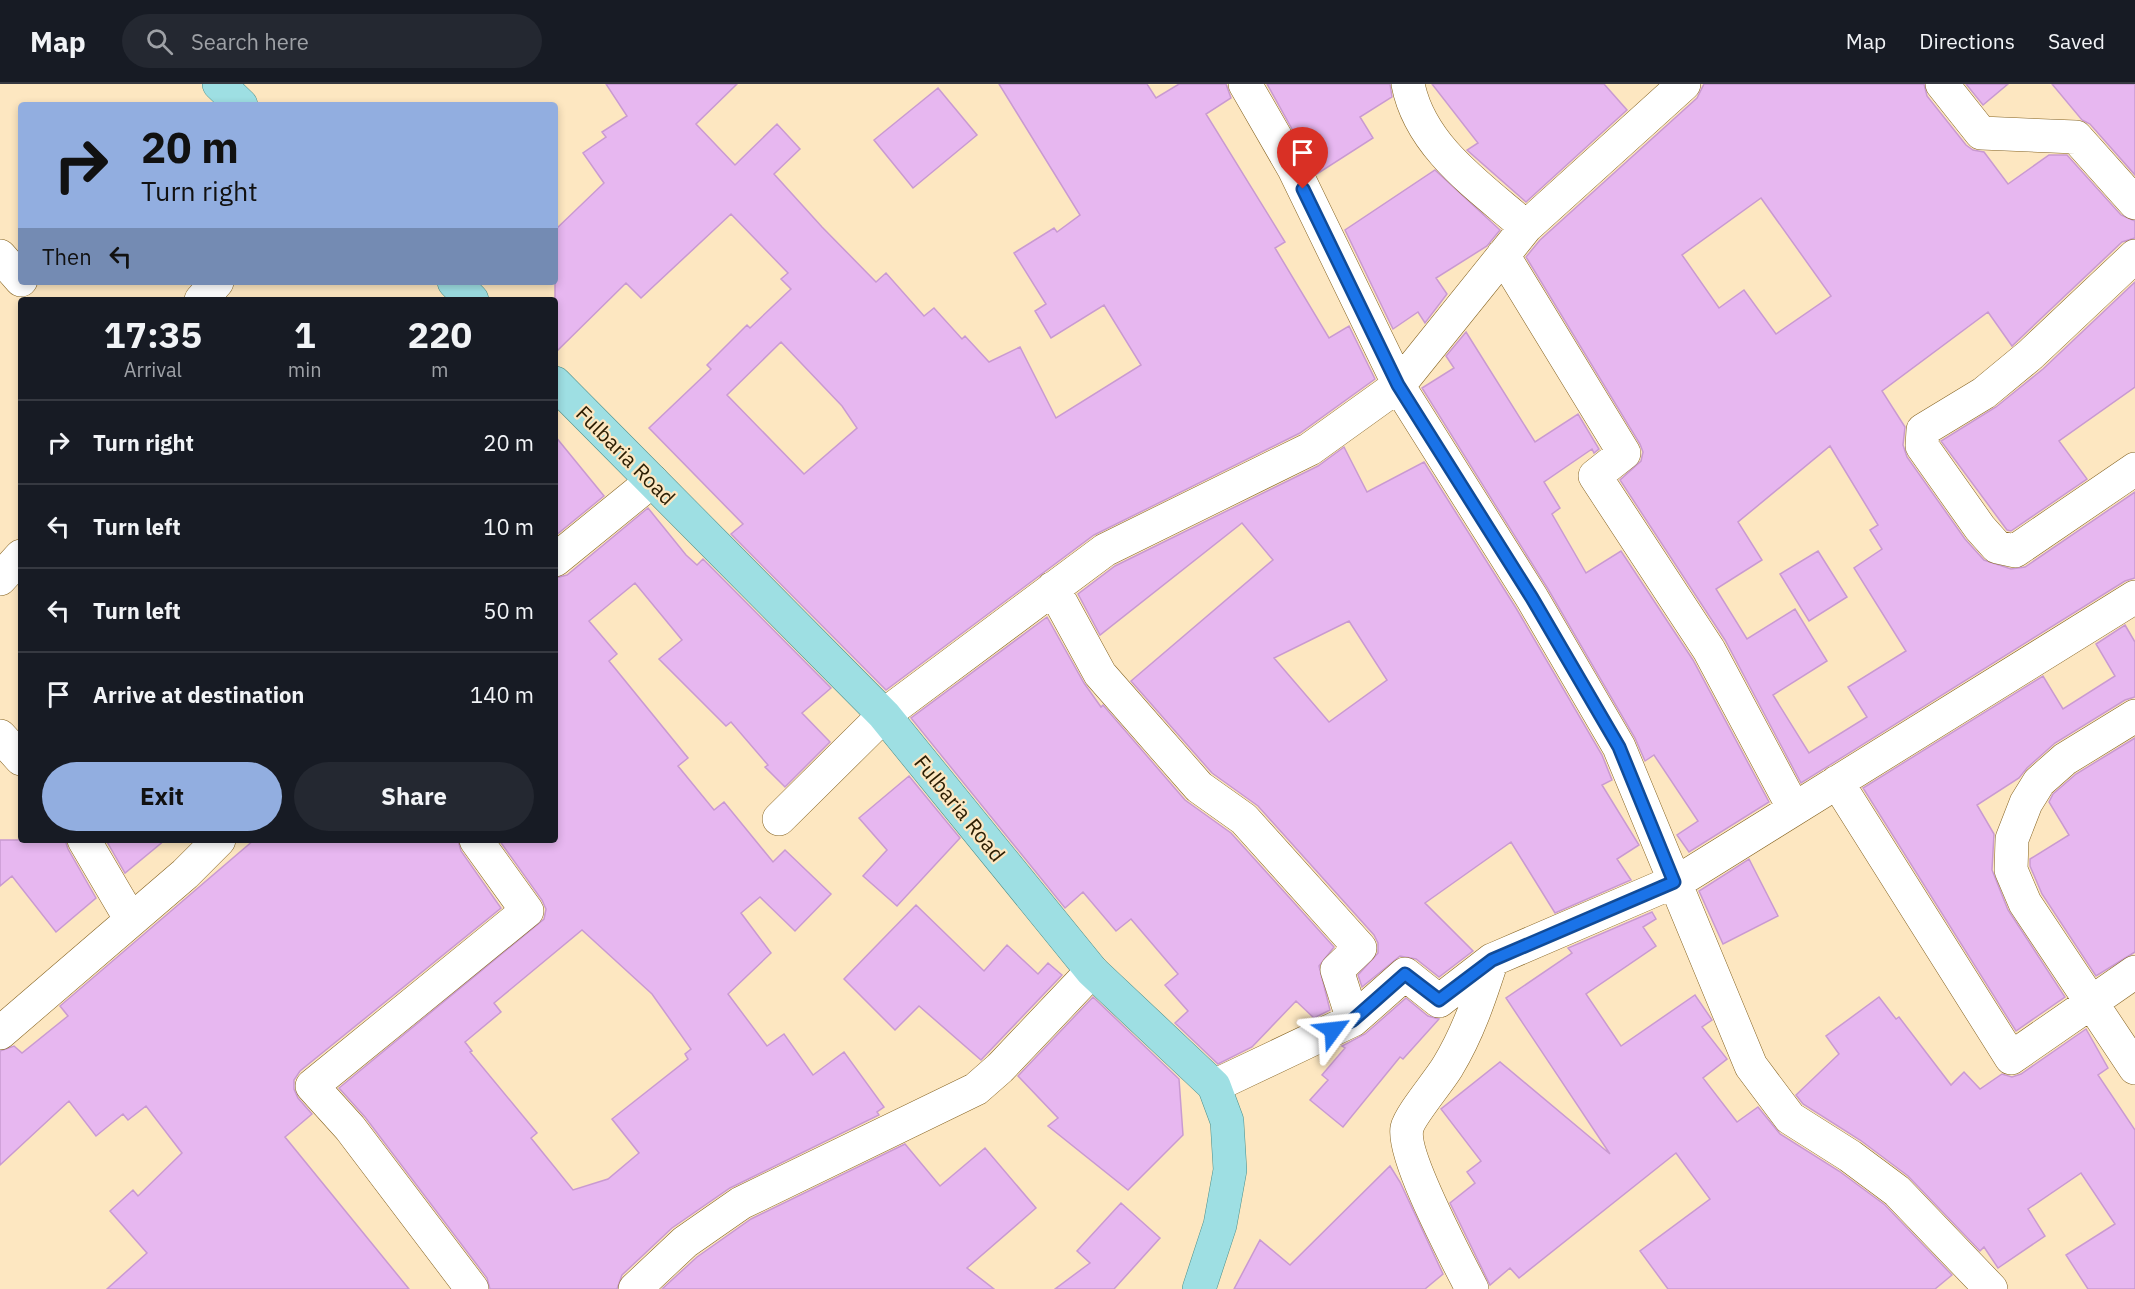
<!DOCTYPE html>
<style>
:root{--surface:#171b24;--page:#242831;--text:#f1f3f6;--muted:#9ea1a6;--line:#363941;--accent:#92aee0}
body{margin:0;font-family:"IBM Plex Sans",sans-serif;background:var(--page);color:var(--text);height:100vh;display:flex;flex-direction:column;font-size:22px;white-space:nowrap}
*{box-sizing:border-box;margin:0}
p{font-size:20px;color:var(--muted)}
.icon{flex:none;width:33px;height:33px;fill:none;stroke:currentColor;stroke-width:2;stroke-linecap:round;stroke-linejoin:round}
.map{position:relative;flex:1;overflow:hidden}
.drawer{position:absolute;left:18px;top:213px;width:540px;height:546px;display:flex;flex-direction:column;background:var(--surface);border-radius:6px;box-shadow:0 3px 9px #0003}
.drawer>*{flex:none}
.banner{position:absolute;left:18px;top:18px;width:540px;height:183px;border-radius:6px;box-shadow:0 3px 9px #0003;background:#92aee0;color:#111;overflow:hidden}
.pin{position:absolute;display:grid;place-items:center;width:51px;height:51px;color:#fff;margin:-62px -26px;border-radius:50% 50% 50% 0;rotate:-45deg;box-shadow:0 0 6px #0007}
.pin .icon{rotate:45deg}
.me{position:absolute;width:66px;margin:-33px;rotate:60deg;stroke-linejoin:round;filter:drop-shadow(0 0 4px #0008)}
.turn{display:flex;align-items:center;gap:21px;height:126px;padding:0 24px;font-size:27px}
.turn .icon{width:78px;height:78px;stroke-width:2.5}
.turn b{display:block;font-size:42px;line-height:51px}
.then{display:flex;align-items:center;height:57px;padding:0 24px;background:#0003;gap:12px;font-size:22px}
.eta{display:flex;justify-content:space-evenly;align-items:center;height:102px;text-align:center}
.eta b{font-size:36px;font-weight:800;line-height:42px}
.button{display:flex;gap:12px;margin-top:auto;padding:12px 24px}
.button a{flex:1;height:69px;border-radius:36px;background:var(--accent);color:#111;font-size:24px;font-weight:800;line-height:69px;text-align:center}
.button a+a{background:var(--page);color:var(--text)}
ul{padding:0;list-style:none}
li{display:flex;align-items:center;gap:18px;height:84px;padding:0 24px;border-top:2px solid var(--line)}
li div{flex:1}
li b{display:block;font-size:22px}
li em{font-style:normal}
header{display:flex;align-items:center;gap:36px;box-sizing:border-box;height:84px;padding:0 30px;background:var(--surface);border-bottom:2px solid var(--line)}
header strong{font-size:28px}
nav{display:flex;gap:33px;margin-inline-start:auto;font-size:21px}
.search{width:420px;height:54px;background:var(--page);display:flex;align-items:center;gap:15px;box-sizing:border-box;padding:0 21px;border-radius:33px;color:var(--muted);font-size:22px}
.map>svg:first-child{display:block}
.building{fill:#e7b7f0;stroke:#c99ad1;stroke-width:1.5;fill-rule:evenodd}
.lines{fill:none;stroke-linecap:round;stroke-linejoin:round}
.minor-casing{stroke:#856321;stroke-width:34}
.major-casing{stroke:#4c8e89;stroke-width:34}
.minor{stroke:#fff;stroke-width:33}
.major{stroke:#9edfe3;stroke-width:33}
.route-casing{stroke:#114b97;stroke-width:15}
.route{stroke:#1a73e8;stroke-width:10}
.labels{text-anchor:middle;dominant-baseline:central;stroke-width:4.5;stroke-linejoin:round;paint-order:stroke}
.street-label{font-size:21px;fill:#2c1e03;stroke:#fde7c1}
</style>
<header>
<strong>Map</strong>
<div class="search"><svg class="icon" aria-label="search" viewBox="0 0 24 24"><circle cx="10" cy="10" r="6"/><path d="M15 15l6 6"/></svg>Search here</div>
<nav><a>Map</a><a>Directions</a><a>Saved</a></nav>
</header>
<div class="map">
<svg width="2135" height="1205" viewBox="0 0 2135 1205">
<rect width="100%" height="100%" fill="#fde7c1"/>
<!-- building -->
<path class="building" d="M606,0h131l-41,40 39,41 42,-41 23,25 -26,25 48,53 54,55 10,-9 38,43 10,-8 28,31 3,-3 24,26 31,-15 36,71 85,-53 -37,-60 -53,33 -16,-27 11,-7 -32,-51 40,-25 3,4 23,-17 -81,-131h148l9,14 23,-14h47l5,14 -25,16 79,128 -10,6 54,90 20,-12 26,53 -75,54 -206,102 -208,155 -155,-156 12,-10 -94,-96 62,-59 -4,-4 40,-40 3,3 41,-39 -10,-10 7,-6 -57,-59 -90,84 -15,-15 -71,70v-123l49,-47 -21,-30 23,-16 -4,-5 25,-16zM781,258l61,64 15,22 -53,46 -77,-79z
M1267,0h123l2,13 -32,20 13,21 -56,36z
M1432,0h172l23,26 -101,92 -59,-52 11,-7z
M1704,0h220l3,12 39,49 7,5 11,2 24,32 41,-29h18l54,60 14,6v17l-13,4 -110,104 -24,-34 -106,79 23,36 -2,18 4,12 58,82 19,21 27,9 14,-2 110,-75v86l-10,3 -324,202 -76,-143 -105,-160 21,-19 2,-9 -3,-8 -114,-187 14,-17 157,-142zM1761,114l70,98 -55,38 -32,-44 -25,18 -37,-53zM1830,362l48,79 -8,5 12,19 -28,19 52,83 -58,36 19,30 -58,36 -36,-58 54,-34 -32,-52 -48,30 -31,-50 46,-29 -24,-38z
M1966,0h42l-25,21z
M2052,0h83v91l-45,-51 -8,-4z
M938,4l39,47 -64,53 -39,-48z
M1435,86l65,60 -13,16 -51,32 11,16 -22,29 -7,-11 -25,17 -48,-99z
M2135,198v105l-76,54 28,38 -76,52 -4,-1 -66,-89 55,-34 47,-38z
M1466,248l69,110 43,-28 21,35 -5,4 -2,-4 -48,33 16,26 -8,6 34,59 35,-22 72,109 76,142 -80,50 -12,-17 21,-14 -44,-66 -9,6 -10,-23 -87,-149 -126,-201 32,-20 -8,-12z
M555,352l49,60 -49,40z
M1344,363l23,45 57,-30 92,146 86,147 10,25 -10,5 37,60 -22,14 14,21 -76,33 -44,-71 -86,61 48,48 -34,26 -23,-18 -16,-3 -38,31 -4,-12 20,-22v-10l-4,-8 -116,-129 -46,-33 -81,-92 142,-121 -31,-37 -142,112 -22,-41 37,-28 203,-100zM1349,537l38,59 -58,42 -55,-64z
M648,424l38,47 11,10 6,-6 128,129 -29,25 28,29 -45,45 -20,-20 3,-2 -37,-43 -5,4 -67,-67 23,-19 -47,-57 -46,38 28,33 -8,7 79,97 -10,8 36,44 10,-8 49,60 12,-12 46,44 -36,37 -35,-34 -19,16 30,40 -43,41 39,52 17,-12 29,41 31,-23 40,55 -7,5 2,3 -149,73 -58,40 -50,47 -5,14h-127l-3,-11 -122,-161 -26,-29 205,-169 2,-10 -4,-9 -43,-60h56v-262l12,-3zM582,846l70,64 39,55 -6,5 3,5 -76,60 27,34 -31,26 -35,11 -42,-52 6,-5 -67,-81 2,-1 -7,-9 36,-30 -7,-9z
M1818,467l29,46 -38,24 -29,-47z
M1047,533l37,66 17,24 2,-2 82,95 46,33 103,114 -15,19 11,44 -16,8 -18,-17 -44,46 -34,17 -43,-41 13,-12 -23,-26 13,-11 -47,-55 -15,12 -33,-39 -18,16 -154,-190z
M2125,541l10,17v55l-10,3 -70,43 -28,25 -8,10 -42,27 17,29 -2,36 16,40 57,87 -49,34 -153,-243 180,-112 20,33 52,-33 -19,-32z
M2135,654v214l-39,24 -54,-82 -12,-28v-7l39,-24 -20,-33 4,-8 23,-20z
M909,692l51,62 -63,68 -34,-30 24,-26 -28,-32z
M0,756h65l3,9 28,49 -40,34 -44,-56 -12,10z
M106,756h59l-40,33z
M254,756h204l3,11 40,57 -201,163 -6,9v9l4,9 14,16 -27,23 124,152h-302l40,-36 -37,-42 23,-21 5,6 44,-43 -36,-47 -18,14 -5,-6 -27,22 -27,-35 -69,64v-114l14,-5 8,7 46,-37 -8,-10z
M1749,775l29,57 -55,28 -24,-53z
M916,821l68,66 23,-26 31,29 10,-11 14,12 -81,85 -62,-54 -24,24 -51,-51z
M1652,828l4,7 -13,8 13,19 -70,48 35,52 74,-51 17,25 -10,7 25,32 -24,19 34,44 21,-15 22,27 59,37 46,34 67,70 -17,14h-267l-28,-38 70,-52 -34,-46 -157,125 -9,-10 -20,17 -40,-82 25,-20 -8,-11 14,-11 -40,-52 59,-47 110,92 -104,-156 66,-45 -4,-5z
M1093,913l86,82 4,56 -55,55 -80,-64 10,-8 -40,-42z
M1879,913l17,22 3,-2 52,68 13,-13 16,17 22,-15 10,3 9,-3 65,-45 22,39 -10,7 37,55v159h-47l-22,-34 49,-31 -34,-51 -53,36 17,27 -47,32 -14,-21 -4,4 -72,-75 -48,-36 -57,-36 -7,-9 43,-41 -13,-18z
M1406,914l22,18 11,3 -36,40 -3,-2 -57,70 -33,-27 18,-20 -6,-5 23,-27 -3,-2 23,-12z
M905,1060l35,42 45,-38 51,60 -69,60 27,21h-332l35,-32 54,-38z
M1390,1082l10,16 43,92 -18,15h-191l26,-49 30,25z
M1121,1119l39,35 -46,51h-59l35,-26 -13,-12z"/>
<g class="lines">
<defs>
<path id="minor" d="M1245,0l49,85 105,216
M1408,0c12,63 72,103 118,143
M1942,0l39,49 95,4 59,66
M1503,171l121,198 -29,23 114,174 85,159
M0,172l21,24
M2135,172l-105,99 -46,38 -61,37 -1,16 58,82 17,19 18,4 120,-82
M201,216l16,-18
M1398,301l134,213 87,149 132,319 39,52 60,38 47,35 94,98
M555,476l97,-79
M0,495l21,-23
M1053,504l47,86 99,113 45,32 116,129 -23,22 16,50
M2135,632l-70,43 -26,23 -13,21 -14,36 -1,31 14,33 110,165
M0,652l21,23
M1837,698l174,276 124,-86
M779,735l105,-104 221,-165 205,-101 89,-64 127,-158 158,-143
M84,756l47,80
M0,949l185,-159 34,-34
M1214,1002l139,-66 52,-46 34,27 53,-41 193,-83 450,-280
M472,1205l-122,-161 -38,-42 215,-175 -51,-71
M635,1205l50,-47 56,-39 235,-114 24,-21 92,-97
M1472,1205c-14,-28 -71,-134 -65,-161 3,-13 33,-48 41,-62 20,-33 32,-69 44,-106"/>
<path id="major" d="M219,0l22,21
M454,198l18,18
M555,299l329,332 208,256 122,115 13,35 3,49 -10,55 -21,64"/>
</defs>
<!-- minor casing -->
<use href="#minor" class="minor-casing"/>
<!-- major casing -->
<use href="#major" class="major-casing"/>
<!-- minor -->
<use href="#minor" class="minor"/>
<!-- major -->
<use href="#major" class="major"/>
</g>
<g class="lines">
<defs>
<path id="route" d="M1303,105l95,196 134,213 87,149 55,135 -182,78 -53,40 -34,-26 -52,46 -20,10"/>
</defs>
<!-- route casing -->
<use href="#route" class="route-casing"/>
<!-- route -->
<use href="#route" class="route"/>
</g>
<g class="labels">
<!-- street labels -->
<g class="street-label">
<text transform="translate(626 371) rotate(45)">Fulbaria Road</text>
<text transform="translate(960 724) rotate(51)">Fulbaria Road</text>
</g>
</g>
</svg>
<div class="pin" style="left:1303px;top:105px;background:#d93025"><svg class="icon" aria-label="arrive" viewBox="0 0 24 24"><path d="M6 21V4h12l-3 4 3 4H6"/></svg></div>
<svg class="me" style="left:1333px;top:946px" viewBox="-20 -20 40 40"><path d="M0-17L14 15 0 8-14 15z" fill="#1a73e8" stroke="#fff" stroke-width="4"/></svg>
<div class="banner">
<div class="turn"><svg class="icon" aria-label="right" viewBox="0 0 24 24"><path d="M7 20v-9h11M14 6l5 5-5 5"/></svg><div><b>20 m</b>Turn right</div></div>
<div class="then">Then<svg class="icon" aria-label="left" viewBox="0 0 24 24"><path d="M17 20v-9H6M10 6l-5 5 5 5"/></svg></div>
</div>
<section class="drawer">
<div class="eta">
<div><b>17:35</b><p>Arrival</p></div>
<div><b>1</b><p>min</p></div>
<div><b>220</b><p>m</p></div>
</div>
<ul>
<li><svg class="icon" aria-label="right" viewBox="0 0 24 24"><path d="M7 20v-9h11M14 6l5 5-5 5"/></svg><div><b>Turn right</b></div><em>20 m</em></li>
<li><svg class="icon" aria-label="left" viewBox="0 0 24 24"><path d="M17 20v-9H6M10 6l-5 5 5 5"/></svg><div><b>Turn left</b></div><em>10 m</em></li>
<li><svg class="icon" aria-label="left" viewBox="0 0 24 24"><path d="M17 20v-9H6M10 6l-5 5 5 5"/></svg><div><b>Turn left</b></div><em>50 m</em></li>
<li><svg class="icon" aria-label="arrive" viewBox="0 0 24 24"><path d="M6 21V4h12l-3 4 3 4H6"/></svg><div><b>Arrive at destination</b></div><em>140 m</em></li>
</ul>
<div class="button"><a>Exit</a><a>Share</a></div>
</section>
</div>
